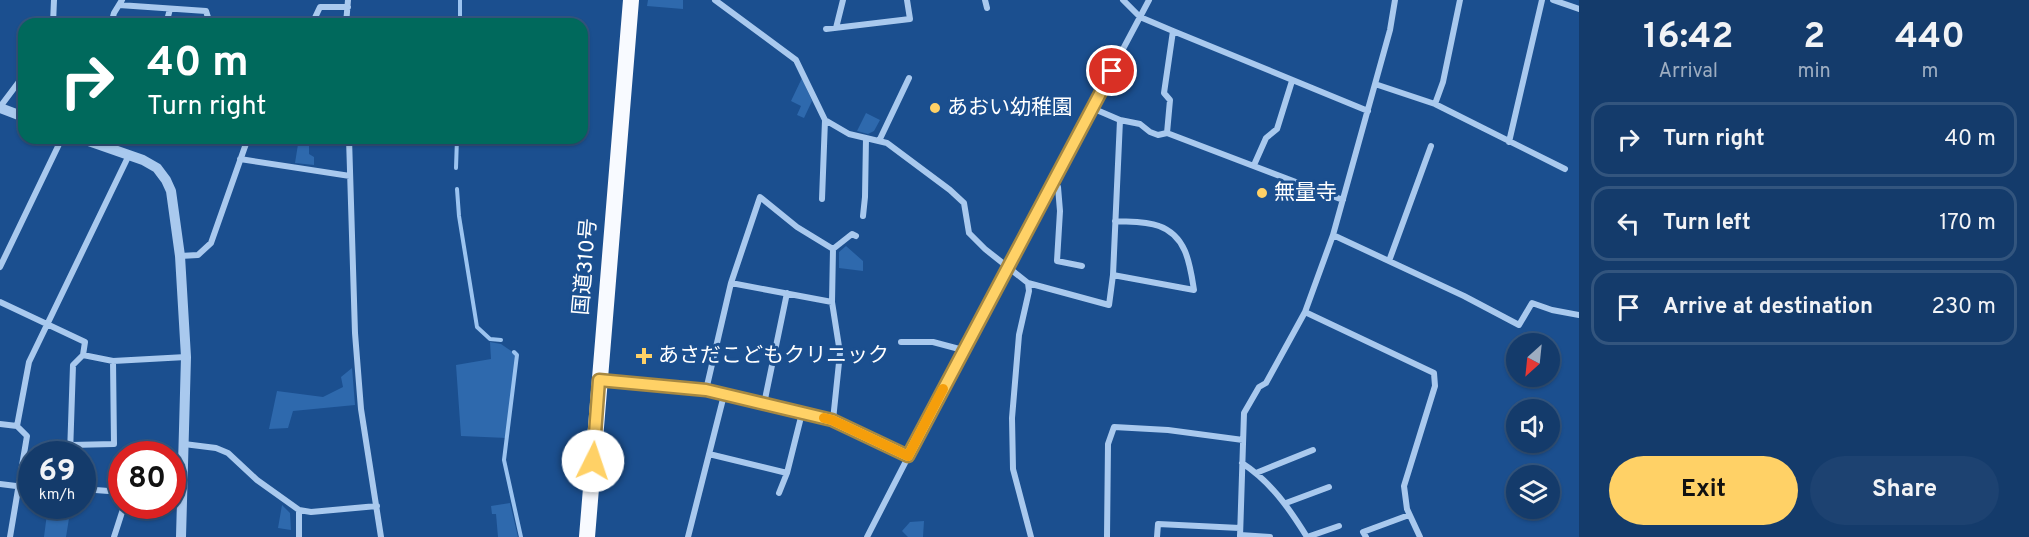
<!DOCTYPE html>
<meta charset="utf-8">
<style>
:root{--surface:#143b6b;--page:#1d4271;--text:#f1f3f6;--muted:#9dadc1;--line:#33557e;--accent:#ffd166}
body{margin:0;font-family:Overpass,"Noto Sans JP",sans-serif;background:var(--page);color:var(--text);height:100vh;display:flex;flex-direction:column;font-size:22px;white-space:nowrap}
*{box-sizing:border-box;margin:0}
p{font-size:20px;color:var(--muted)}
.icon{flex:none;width:33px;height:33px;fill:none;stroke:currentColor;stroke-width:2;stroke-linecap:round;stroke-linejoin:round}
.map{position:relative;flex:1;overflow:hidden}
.sheet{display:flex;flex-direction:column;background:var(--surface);width:450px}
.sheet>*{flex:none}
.top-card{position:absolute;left:18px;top:18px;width:570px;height:126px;border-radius:18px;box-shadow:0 2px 4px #0004,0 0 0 2px var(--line);background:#00695c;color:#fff;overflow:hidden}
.needle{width:39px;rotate:207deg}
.tools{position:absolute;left:1506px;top:333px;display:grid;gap:12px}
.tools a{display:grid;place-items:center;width:54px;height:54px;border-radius:50%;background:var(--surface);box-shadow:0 2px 4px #0004,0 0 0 2px var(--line);font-size:30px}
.speed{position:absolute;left:18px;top:441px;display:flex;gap:12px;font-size:30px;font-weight:700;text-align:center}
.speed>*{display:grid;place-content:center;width:78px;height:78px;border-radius:50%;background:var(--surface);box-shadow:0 2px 4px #0004,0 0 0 2px var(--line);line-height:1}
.speed small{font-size:15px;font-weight:400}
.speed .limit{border:9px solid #d22;background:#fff;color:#111}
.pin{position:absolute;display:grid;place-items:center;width:51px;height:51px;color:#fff;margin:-26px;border:3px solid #fff;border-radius:50%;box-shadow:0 2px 6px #0007}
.me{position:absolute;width:66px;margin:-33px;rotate:4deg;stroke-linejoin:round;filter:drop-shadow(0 0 4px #0008)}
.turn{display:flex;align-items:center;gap:21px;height:126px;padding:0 30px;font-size:27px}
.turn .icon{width:78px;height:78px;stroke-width:2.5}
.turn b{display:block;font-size:42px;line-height:51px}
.eta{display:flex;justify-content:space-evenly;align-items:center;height:102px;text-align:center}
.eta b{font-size:36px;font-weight:700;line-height:42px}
.action{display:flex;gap:12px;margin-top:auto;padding:12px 30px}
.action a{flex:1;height:69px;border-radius:36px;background:var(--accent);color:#111;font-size:24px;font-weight:700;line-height:69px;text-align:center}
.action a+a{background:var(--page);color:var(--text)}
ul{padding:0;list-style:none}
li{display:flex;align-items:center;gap:18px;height:75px;margin:0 12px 9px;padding:0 18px;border:3px solid var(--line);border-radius:18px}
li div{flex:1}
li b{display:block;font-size:22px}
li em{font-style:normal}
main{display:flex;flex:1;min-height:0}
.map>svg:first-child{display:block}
.green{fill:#2e69ad}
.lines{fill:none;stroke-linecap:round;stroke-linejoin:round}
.stream{stroke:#9cc4f0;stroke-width:4}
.minor{stroke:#a9c9ee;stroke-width:6}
.tertiary{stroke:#a9c9ee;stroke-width:10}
.trunk{stroke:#f8faff;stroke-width:16}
.route-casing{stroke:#a68842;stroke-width:15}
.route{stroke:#ffd166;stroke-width:10}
.slow{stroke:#f59e0b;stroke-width:10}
.poi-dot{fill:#ffd166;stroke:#1b4f8f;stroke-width:2}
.labels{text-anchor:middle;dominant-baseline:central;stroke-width:6;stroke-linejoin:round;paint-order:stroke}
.poi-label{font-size:21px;fill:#fff;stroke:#1b4f8f;text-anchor:start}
.street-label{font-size:21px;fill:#fff;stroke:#1b4f8f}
</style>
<main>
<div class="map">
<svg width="1579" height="537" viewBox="0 0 1579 537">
<rect width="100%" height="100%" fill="#1b4f8f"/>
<!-- green -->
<path class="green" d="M648,0h35v9l-36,-3z
M802,78l10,23 -8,17 -7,-3 4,-9 -10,-5z
M866,113l14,7 -6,11 -6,3 -11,-3z
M299,138h10v16l5,3v8l-19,-2z
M846,246l17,15v10l-24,-3v-16z
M490,342l11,2 16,11 -10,83 -46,-2 -5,-71 35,-6z
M352,368l3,37 -62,6 -5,17 -19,1 8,-38 46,6 20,-10 -2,-10z
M510,503l8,34h-20l-2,-23h-4l-1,-8z
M282,505l8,8 1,17 -13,-2z
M48,506h23l-5,31h-22z
M924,521l-1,16h-15l-6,-6 8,-9z"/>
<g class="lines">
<!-- stream -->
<path class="stream" d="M460,24v-24
M456,168l1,-30
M457,189l2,27 18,111 13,12 11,1
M514,352l3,3 -13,105 17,77"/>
<!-- minor -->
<path class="minor" d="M715,0l81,60 29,60 24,14 38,9 63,47 14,13 5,30 16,16 43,34 1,8 -10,44 -7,83 1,51 18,68
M985,0l2,8
M1123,0l17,17 33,14 195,80
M1553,0l26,9
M119,5l87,6 4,13
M53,24l1,-24
M111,24l3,-11 8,-13
M166,24l4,-15
M312,24l8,-17h28
M346,24l2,-24
M836,28l7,-28
M826,29l84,-10 -3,-19
M1375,84l60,20 130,65
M1435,104l8,-22 17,-82
M0,107l24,-32
M1092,108l28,12 20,4 10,8 8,3 9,-2 176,67
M1167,133l3,-33 -6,-7 9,-62
M349,138l6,195 6,76 20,128
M879,141l30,-63
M1509,142l33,-142
M240,159l110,17
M1254,165l12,-27 11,-9 15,-48
M1052,184l6,3 2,24 -3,50 25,5
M822,199l3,-79
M863,216l2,-19 1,-59
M1333,235l131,61 55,29 13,-22 20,7 27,5
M833,249l19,-15 4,2
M180,256l18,-1 13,-12 37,-105
M1389,261l42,-115
M0,267l62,-129
M1113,275l81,15c-4,-25 -7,-54 -35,-64 -13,-5 -30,-4 -44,-5
M731,283l101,19
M1028,283l81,22 4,-30 7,-155
M0,302l85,40 -2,13 30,6 73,-4
M1305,312l129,61 1,13 -31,100 3,23 13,28
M901,342h32l30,8
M602,380l104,10 127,30 75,36
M706,390l25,-107 29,-86 37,30 36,22 -1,53 8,51 -7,67
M764,404l23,-111
M0,424l17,2
M184,444l32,4 12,5 29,27 42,30 12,2 66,-6
M71,445l43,-1 -1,-83
M70,454l3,-89 10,-10
M709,454l78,19
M1242,463c29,19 47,45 65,74l32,-11
M1256,473l57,-23
M0,484l32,4
M82,489l40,3
M779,493l8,-20 15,-60
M1286,503l43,-16
M1240,535l30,2
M10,537l17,-101 -10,-10 12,-64 100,-207
M114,537l10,-31
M299,537v-27
M688,537l36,-142
M867,537l96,-187 186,-350
M1107,537l1,-93 6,-17 54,3 75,10
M1157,537l1,-13 82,4
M1240,537l4,-124 15,-26 7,-4 39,-71 28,-77 57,-205 5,-30
M1366,537l-3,-5 46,-17"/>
<!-- tertiary -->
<path class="tertiary" d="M0,108l24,9
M80,138l63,22 14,8 9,12 5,11 9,65 6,101 -5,180"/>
<!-- trunk -->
<path class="trunk" d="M587,537l44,-537"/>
</g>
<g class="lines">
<defs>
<path id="route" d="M593,461l6,-81 107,10 126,30 76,36 204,-385"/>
</defs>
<!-- route casing -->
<use href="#route" class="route-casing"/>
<!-- route -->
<use href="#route" class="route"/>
<!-- slow -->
<path class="slow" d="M824,418l8,2 76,36 35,-67"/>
</g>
<!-- markers -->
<g class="poi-dot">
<circle cx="935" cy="108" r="6"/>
<circle cx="1262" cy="193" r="6"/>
<path d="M641 347h6v6h6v6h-6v6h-6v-6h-6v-6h6z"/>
</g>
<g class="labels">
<!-- poi labels -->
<g class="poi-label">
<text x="947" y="108">あおい幼稚園</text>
<text x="1274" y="193">無量寺</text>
<text x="658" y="356">あさだこどもクリニック</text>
</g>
<!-- street labels -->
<g class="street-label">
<text transform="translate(586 267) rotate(-85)">国道310号</text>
</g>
</g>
</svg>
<div class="tools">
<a><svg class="needle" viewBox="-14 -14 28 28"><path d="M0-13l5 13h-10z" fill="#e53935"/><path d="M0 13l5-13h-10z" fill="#9dadc1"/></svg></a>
<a><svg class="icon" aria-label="sound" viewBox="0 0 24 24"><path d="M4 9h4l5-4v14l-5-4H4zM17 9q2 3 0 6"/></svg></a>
<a><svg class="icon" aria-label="layers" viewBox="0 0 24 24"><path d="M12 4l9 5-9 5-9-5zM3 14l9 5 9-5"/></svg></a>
</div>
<div class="speed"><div>69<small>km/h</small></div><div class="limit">80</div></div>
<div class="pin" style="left:1112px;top:71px;background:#d93025"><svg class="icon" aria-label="arrive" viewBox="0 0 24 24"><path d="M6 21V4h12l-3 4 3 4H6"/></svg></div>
<svg class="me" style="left:593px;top:461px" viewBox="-20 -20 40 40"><circle r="19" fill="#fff"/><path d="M0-13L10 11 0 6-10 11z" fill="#ffd166"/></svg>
<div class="top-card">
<div class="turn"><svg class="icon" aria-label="right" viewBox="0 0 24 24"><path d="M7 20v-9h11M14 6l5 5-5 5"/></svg><div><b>40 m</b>Turn right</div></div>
</div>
</div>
<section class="sheet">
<div class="eta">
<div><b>16:42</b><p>Arrival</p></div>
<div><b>2</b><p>min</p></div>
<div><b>440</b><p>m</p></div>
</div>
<ul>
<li><svg class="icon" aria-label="right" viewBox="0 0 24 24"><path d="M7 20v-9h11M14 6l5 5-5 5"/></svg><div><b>Turn right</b></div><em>40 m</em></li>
<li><svg class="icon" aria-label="left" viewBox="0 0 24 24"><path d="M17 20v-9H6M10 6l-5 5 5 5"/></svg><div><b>Turn left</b></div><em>170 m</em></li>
<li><svg class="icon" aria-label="arrive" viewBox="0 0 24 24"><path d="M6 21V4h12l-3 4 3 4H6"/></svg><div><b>Arrive at destination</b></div><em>230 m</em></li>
</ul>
<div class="action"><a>Exit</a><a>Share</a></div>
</section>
</main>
